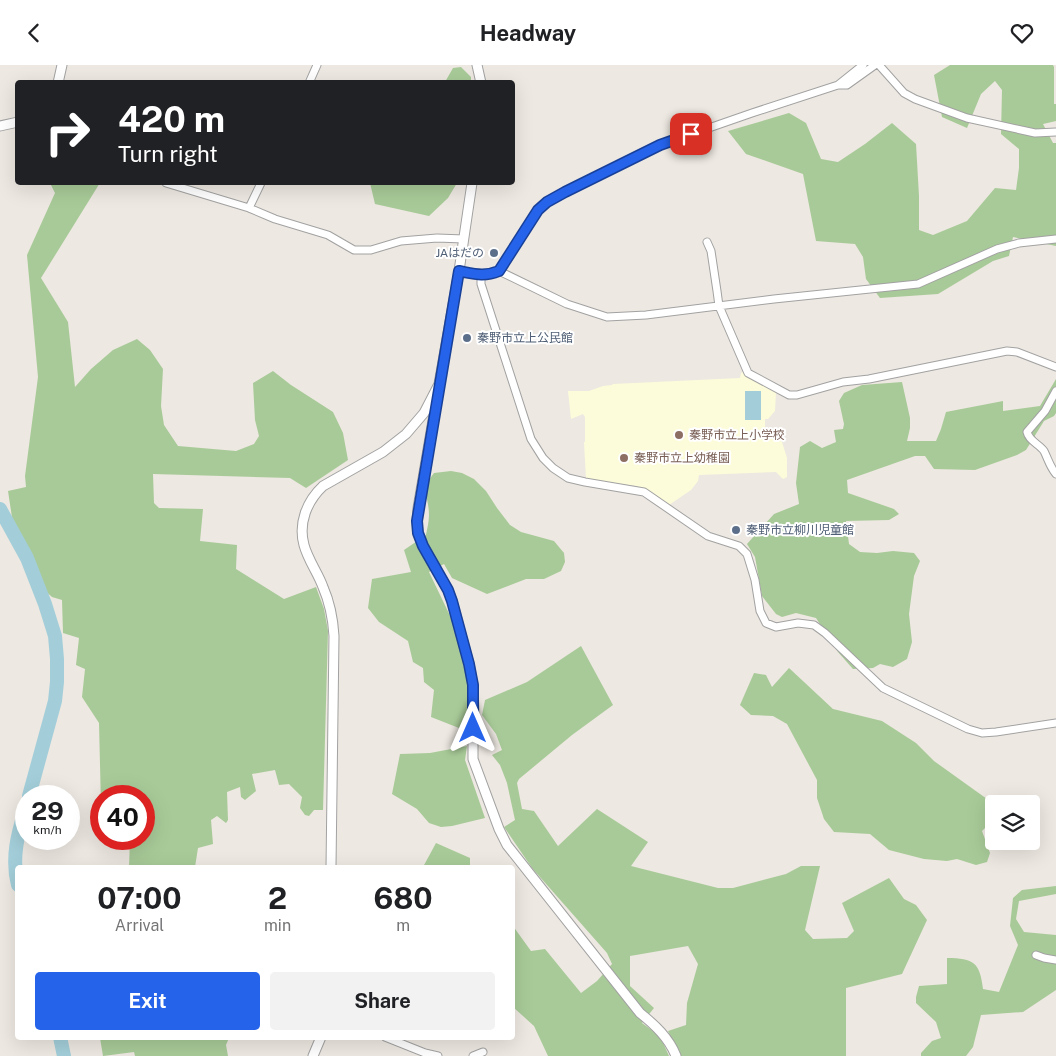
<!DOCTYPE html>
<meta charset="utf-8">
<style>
:root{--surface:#fff;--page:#f2f2f2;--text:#202124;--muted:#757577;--accent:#2563eb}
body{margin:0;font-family:"Public Sans","Noto Sans JP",sans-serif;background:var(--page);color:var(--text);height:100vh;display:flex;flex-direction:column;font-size:19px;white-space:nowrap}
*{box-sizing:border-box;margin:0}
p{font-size:16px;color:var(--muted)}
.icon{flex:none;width:28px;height:28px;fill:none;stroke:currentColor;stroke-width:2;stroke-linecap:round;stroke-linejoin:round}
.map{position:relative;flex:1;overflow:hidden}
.drawer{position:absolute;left:15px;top:800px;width:500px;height:175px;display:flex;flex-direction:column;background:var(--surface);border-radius:5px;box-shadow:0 5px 20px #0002}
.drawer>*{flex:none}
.hud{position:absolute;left:15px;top:15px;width:500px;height:105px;border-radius:5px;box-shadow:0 5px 20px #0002;background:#202124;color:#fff;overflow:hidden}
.fabs{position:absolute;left:985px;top:730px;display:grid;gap:10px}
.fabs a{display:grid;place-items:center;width:55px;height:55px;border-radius:5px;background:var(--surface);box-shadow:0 5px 20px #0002;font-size:25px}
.speed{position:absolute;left:15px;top:720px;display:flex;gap:10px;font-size:25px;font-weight:700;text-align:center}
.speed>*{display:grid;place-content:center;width:65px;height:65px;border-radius:50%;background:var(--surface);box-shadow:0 5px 20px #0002;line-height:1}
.speed small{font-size:12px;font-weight:400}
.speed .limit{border:8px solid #d22;background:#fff;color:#111}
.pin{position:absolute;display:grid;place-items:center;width:42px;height:42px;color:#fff;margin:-21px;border-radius:10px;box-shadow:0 2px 8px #0006}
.me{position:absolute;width:55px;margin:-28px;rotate:0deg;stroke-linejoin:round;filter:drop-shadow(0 0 4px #0008)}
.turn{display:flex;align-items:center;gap:18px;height:105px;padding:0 20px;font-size:22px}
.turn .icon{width:65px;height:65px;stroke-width:2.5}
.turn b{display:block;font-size:35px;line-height:42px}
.eta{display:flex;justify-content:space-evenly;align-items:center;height:85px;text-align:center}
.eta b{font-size:30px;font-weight:700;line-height:35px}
.button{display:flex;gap:10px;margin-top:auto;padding:10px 20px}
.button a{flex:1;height:58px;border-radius:5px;background:var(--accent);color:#fff;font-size:20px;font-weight:700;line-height:58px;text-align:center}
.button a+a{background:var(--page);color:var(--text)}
header{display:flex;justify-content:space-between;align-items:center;height:65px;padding:0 20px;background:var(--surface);font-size:22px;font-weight:700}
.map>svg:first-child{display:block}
.education{fill:#fdfcda}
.forest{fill:#a8ca98}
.water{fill:#a3ced9}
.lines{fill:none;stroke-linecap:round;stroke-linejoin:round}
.river{stroke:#a3ced9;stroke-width:14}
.minor-casing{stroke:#a2a2a2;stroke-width:9}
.tertiary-casing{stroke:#a2a2a2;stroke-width:11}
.minor{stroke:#fff;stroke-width:7}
.tertiary{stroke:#fff;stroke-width:9}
.route-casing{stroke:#184099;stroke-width:12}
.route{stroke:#2563eb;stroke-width:9}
.service-dot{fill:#5c6f8a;stroke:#fff;stroke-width:2}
.education-dot{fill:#8d6e63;stroke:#fff;stroke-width:2}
.labels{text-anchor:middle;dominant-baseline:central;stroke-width:4;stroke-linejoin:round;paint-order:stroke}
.service-label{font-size:12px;fill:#4e5e75;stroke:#fff;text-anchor:start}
.education-label{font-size:12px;fill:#785e54;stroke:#fff;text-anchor:start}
</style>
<header><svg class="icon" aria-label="back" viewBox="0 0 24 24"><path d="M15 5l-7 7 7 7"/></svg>Headway<svg class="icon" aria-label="heart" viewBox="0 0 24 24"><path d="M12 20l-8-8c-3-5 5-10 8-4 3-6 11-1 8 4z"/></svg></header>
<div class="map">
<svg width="1056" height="991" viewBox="0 0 1056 991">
<rect width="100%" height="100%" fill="#ede8e1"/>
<!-- education -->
<path class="education" d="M745,306l2,3 29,18 -1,19 -7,8h-3v8l17,15 5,16v19l-4,2 -7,-7 -77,3 -1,6 -7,9 -22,15 -18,-13 -14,-6 -51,-7 -2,-37h1v-25l-2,-3 -12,5 -3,-28h21l14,-5 9,-1 1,-1 127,-6 1,-5z"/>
<!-- forest -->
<path class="forest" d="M950,0h103l1,2v37h2v17l-13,3 10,19h3v103l-43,-9 -4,19 -16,5 -55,33 -58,4 -14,-19 -3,-22 -8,-13 -39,-3 -13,-67 -57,-20 -18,-23 61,-18 17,10 15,36 17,3 27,-18 27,-21 24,21 3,52v34l14,5 34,-14 28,-33 21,2 3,-22v-19l-18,-15 1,-44 -7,-9 -14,13 -14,34 -25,-11 -8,-42z
M461,2l10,10v5h-26l8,-14z
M50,118h49l-1,3 -57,92 27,44 7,65 16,-18 22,-19 24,-11 13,11 13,19 -2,37 3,19 14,21 58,5 18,-7 5,-8 -4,-16 -2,-37 20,-12 18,14 42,27 10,21 5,27 -42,28 -16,-10 -137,-4 1,29 5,5 44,1 -3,32 37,4 -1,24 48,30 32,-12 8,22 4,22 -5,179h-9l-5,6 -4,-1 -5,-7 2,-11 -13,-13 -10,1 -4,-15 -23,4 4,17 -11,9 -4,-3 -1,-10 -13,5 1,28 -2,3 -9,-7 -6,4 2,24 -15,4 -3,19h-66l1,-28h14v-43h-43v10l-2,-83 -17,-26 3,-28 -9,-4 3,-27 -16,-5 -1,-33 -10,-3 -9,-8 -6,-22 -24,-43 -5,-33 18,-4 -1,-11 13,-99 -11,-122 28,-62z
M370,118h87l-9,15 -19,18 -54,-12z
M1056,314v34l-2,3 -10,5 -18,29 -9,5 -42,15 -41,-1 -9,-13h-10l-68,24 1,13 46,16 5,5 -10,6 -43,1 3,23 11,8 17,1 16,-2 21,2 6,8 -6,15 -5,38 3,28 -5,17 -14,8 -13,-3 -7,4 -20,1 -15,-17 -22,-34 -20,-5 -14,4 -6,-3 -14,-18 -7,-39 -8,-13 27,-30 25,-10 -3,-21 4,-36 10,-6 12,7 14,-6 -2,-12 9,-1 1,-5 -5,-23 5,-8 18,-8 40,-3 8,36v10l-3,13h29l5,-12 5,-17 57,-11v10l37,-5z
M451,406l11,2 12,6 12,12 11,17 13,17 11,7 33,9 10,12 1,9 -4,9 -17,8h-18l-39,15 -35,-16 -8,-14 -15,8 25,52 13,56 1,45 -4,5 -33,-13 3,-27 -10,-8 -1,-14 -10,-6 -5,-21 -29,-19 -11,-14 4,-29 39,-7 -7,-22 22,-15c1,-6 3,-13 3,-20 0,-18 -9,-24 5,-42z
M581,581l32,59 -41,30 -53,44 -2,4 5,26 12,2 24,35 39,-37 51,33 -17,24 87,22h15l53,-14 15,-8h19l-15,64 8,9 34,-1 7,-7 -12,-28 47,-25 15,21 12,6 11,15 -25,54 -56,14v68h-166l-12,-25 18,-6 1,-22 11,-39 -10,-18 -58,10v30l24,22 -12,15 18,13 9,20h-121l-14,-30 -21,-19v-81l18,25 14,-2 36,44 16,-12 15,-17 -5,-11 -75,-85 -28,-41 11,-7 -8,-37 -7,-18 -8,-10 10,-5 -6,-16 -14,-19 3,-15 42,-18z
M789,603l44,41 49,12 34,22 18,18 60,43v15l-12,12 8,22 -3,9 -11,3 -19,-6 -10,2 -23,-2 -35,-9 -19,-16 -36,-2 -10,-13 -7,-21v-18l-30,-56 -14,-8 -22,-1 -11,-10 14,-32 12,2 6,12z
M467,681l-2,14 20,58 -33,8 -11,1 -12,-4 -12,-14 -25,-15 8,-40 30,-1z
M436,778l34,15v9h-47z
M1056,821v8l-37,7 -3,18 8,13 32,3v55l-33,22 -42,3 -8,32 -7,9h-45v-3l11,-12 9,-3 -5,-16 -20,-19v-6l3,-11 28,-2v-26c27,0 33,5 36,31l16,3 19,-47 -8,-19 3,-28 9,-8z
M100,973h129l-3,7 2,11h-93l-1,-4 -31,4z"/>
<!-- water -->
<path class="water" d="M745,326h16v29h-16z"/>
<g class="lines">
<!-- river -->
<path class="river" d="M0,444l27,49 18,46 10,32 2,23v23l-2,19 -26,95
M18,820c-7,-27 0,-52 8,-78
M60,972l4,19"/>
<defs>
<path id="minor" d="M879,0l25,28 11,6 52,19 68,15 21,-1
M309,18l8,-18
M838,20l25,-20
M166,118l83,25 26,11 53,16 26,15h17l30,-9 36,-3 27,1
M249,143l12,-25
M707,177l4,9 6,40 2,15 29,67 41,22h8l46,-13 26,-3 138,-28 10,1 39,15
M459,206c16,3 25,6 40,0l68,33 40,13 39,-2 128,-16 144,-15 79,-35 22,-6 37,-4
M499,206l40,-61 8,-8 18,-10 95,-47 92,-32 86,-28h9l28,-20
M481,210v9l50,155 12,19 10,10 15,10 17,4 59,10 64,44 31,10 8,8 8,26 5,31 6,12 10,4 22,-4 16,2 11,8 58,55 85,41 14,4 14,-1 60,-9
M1056,326l-11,20 -18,21c2,9 12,12 17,19 4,8 6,16 12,23
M1036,890l8,3 12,2
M385,972l40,16 13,3
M473,991l10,-4"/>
<path id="tertiary" d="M477,0l4,18
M58,18l4,-18
M0,61l18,-4
M438,326l-20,117 -1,13 1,12 5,13 25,44 4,11 17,63 4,21 1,29 -1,28v17l26,70 8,16 133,168c15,12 29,25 36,43
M331,802l3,-231c-1,-17 -4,-33 -11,-49 -5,-14 -15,-27 -19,-42 -6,-22 3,-44 19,-59l60,-34 23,-18 18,-21 15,-29 20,-113 13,-88
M313,991l8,-19"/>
</defs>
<!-- minor casing -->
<use href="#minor" class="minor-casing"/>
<!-- tertiary casing -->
<use href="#tertiary" class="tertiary-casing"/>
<!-- minor -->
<use href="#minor" class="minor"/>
<!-- tertiary -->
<use href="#tertiary" class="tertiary"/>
</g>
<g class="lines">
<defs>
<path id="route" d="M473,663v-43l-4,-21 -17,-63 -4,-11 -25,-44 -5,-13 -1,-12 42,-250c16,3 25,6 40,0l39,-61 9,-8 18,-10 95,-47 31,-11"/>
</defs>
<!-- route casing -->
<use href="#route" class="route-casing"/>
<!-- route -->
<use href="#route" class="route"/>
</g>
<!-- markers -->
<g class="service-dot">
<circle cx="494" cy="188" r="5"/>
<circle cx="467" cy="273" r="5"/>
<circle cx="736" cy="465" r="5"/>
</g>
<g class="education-dot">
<circle cx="679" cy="370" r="5"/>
<circle cx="624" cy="393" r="5"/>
</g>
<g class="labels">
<!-- service labels -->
<g class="service-label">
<text x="484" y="188" text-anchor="end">JAはだの</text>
<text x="477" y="273">秦野市立上公民館</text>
<text x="746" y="465">秦野市立柳川児童館</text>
</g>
<!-- education labels -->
<g class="education-label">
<text x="689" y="370">秦野市立上小学校</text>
<text x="634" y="393">秦野市立上幼稚園</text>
</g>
</g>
</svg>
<div class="fabs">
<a><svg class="icon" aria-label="layers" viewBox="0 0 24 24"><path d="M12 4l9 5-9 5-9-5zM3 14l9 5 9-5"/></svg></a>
</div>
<div class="speed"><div>29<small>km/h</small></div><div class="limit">40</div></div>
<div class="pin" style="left:691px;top:69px;background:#d93025"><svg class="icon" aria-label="arrive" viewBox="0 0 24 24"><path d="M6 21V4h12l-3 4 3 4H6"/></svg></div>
<svg class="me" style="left:473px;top:663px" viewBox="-20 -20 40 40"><path d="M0-17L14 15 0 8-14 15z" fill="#2563eb" stroke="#fff" stroke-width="4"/></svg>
<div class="hud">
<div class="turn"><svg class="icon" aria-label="right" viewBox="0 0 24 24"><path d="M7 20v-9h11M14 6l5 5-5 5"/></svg><div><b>420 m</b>Turn right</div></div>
</div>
<section class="drawer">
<div class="eta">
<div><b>07:00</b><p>Arrival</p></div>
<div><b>2</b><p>min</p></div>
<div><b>680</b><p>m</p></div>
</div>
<div class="button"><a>Exit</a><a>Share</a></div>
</section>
</div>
